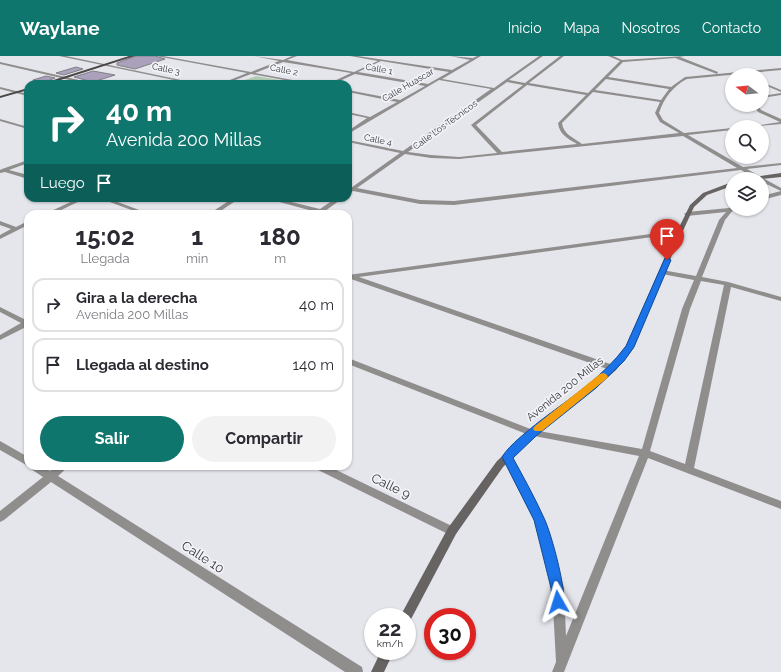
<!DOCTYPE html>
<html lang="es">
<meta charset="utf-8">
<style>
:root{--surface:#fff;--page:#f2f2f3;--text:#2b2b33;--muted:#7c7c81;--line:#e1e1e2;--accent:#0f766e}
body{margin:0;font-family:Raleway,sans-serif;background:var(--page);color:var(--text);height:100vh;display:flex;flex-direction:column;font-size:15px;white-space:nowrap}
*{box-sizing:border-box;margin:0}
p{font-size:13px;color:var(--muted)}
.icon{flex:none;width:22px;height:22px;fill:none;stroke:currentColor;stroke-width:2;stroke-linecap:round;stroke-linejoin:round}
.map{position:relative;flex:1;overflow:hidden}
.side{position:absolute;left:24px;top:154px;width:328px;height:260px;display:flex;flex-direction:column;background:var(--surface);border-radius:12px;box-shadow:0 1px 3px #0004}
.side>*{flex:none}
.hud{position:absolute;left:24px;top:24px;width:328px;height:122px;border-radius:12px;box-shadow:0 1px 3px #0004;background:#0f766e;color:#fff;overflow:hidden}
.needle{width:26px;rotate:286deg}
.buttons{position:absolute;left:725px;top:12px;display:grid;gap:8px}
.buttons a{display:grid;place-items:center;width:44px;height:44px;border-radius:50%;background:var(--surface);box-shadow:0 1px 3px #0004;font-size:20px}
.speed{position:absolute;left:364px;top:552px;display:flex;gap:8px;font-size:20px;font-weight:700;text-align:center}
.speed>*{display:grid;place-content:center;width:52px;height:52px;border-radius:50%;background:var(--surface);box-shadow:0 1px 3px #0004;line-height:1}
.speed small{font-size:10px;font-weight:400}
.speed .limit{border:6px solid #d22;background:#fff;color:#111}
.pin{position:absolute;display:grid;place-items:center;width:34px;height:34px;color:#fff;margin:-41px -17px;border-radius:50% 50% 50% 0;rotate:-45deg;box-shadow:0 0 4px #0007}
.pin .icon{rotate:45deg}
.me{position:absolute;width:44px;margin:-22px;rotate:354deg;stroke-linejoin:round;filter:drop-shadow(0 0 3px #0008)}
.turn{display:flex;align-items:center;gap:14px;height:84px;padding:0 16px;font-size:18px}
.turn .icon{width:52px;height:52px;stroke-width:2.5}
.turn b{display:block;font-size:28px;line-height:34px}
.then{display:flex;align-items:center;height:38px;padding:0 16px;background:#0003;gap:8px;font-size:15px}
.eta{display:flex;justify-content:space-evenly;align-items:center;height:68px;text-align:center}
.eta b{font-size:24px;font-weight:700;line-height:28px}
.cta{display:flex;gap:8px;margin-top:auto;padding:8px 16px}
.cta a{flex:1;height:46px;border-radius:24px;background:var(--accent);color:#fff;font-size:16px;font-weight:700;line-height:46px;text-align:center}
.cta a+a{background:var(--page);color:var(--text)}
ul{padding:0;list-style:none}
li{display:flex;align-items:center;gap:12px;height:54px;margin:0 8px 6px;padding:0 8px;border:2px solid var(--line);border-radius:12px}
li div{flex:1}
li b{display:block;font-size:15px}
li em{font-style:normal}
header{display:flex;align-items:center;gap:24px;box-sizing:border-box;height:56px;padding:0 20px;background:var(--accent);color:#fff}
header strong{font-size:19px}
nav{display:flex;gap:22px;margin-inline-start:auto;font-size:14px}
.map>svg:first-child{display:block}
.green{fill:#b3ccb4}
.building{fill:#aba1bd;stroke:#818085}
.lines{fill:none;stroke-linecap:round;stroke-linejoin:round}
.street{fill:#908d8d;fill-rule:evenodd}
.secondary{fill:#676362;fill-rule:evenodd}
.primary{fill:#4a4645;fill-rule:evenodd}
.route{fill:#1a73e8;stroke:#114b97}
.slow{fill:#f59e0b}
.labels{text-anchor:middle;dominant-baseline:central;stroke-width:3.5;stroke-linejoin:round;paint-order:stroke}
.far-street-label{font-size:9px;fill:#373739;stroke:#f2f3f9}
.street-label{font-size:11px;fill:#373739;stroke:#f2f3f9}
.near-street-label{font-size:13px;fill:#373739;stroke:#f2f3f9}
</style>
<header>
<strong>Waylane</strong>
<nav><a>Inicio</a><a>Mapa</a><a>Nosotros</a><a>Contacto</a></nav>
</header>
<div class="map">
<svg width="781" height="616" viewBox="0 0 781 616">
<rect width="100%" height="100%" fill="#e5e6ec"/>
<!-- green -->
<path class="green" d="M256,20l47,8h-69z"/>
<!-- building -->
<path class="building" d="M136,0h19l10,3 -30,10 -18,-4v-2z
M76,11l7,2 -19,6 -8,-2z
M93,15l22,4 -22,7 -19,-5z
M46,20l9,2 -15,6h-6l-1,-4z"/>
<g class="lines">
<!-- street -->
<path class="street" d="M59,0h7l134,28h-7z
M156,0h7l88,16 28,-11 -25,-5 29,4 9,-4h5l-10,4 67,12 24,-11 -28,-5h8l94,14 18,-10 -20,-4 23,2 4,-2h4l-39,23 52,9 45,-32h4l-34,24 16,3 35,-27h4l-35,27 59,10 32,-32 -12,-5h5l9,4 63,-4 -5,1 38,15 -1,2 64,-6v2l-94,9c-14,7 -23,19 -28,34l4,7 21,13 48,-5v2l-44,5 55,32 38,-4v2l-34,4 34,19v7l-19,5v-4l19,-5 -19,-9v-3h-6l-15,-9 -287,35 -34,-1 -67,-13 -5,3v-4l52,-37 -52,-11v-2l55,11 88,-62 -52,-9 -91,54v-3l19,-13 -19,-4v-2l22,5 27,-15 -49,-10v-2l52,10 25,-14 -70,-12 -22,10h-5l23,-11 -68,-11 -28,11 59,11h-8l-55,-10 -26,10h-5l27,-11zM675,2l42,16 -32,3 -14,10 -63,-10 15,-15zM381,5l68,11 -21,12 -70,-12zM606,23l63,10 -8,11 -66,-10zM507,26l16,3 -52,40 26,28 -38,4 -28,-2 -23,-3zM527,29l59,10 -28,28c1,11 10,16 19,21l-75,8 -26,-27zM593,36l67,10 -5,11 5,9 19,11 -97,11c-8,-6 -19,-10 -20,-21zM683,80l54,32 -283,33 -34,-1 -63,-12 48,-34 26,4 28,1z
M0,6l92,21 2,1h-7l-87,-20z
M762,26l19,8v2l-19,-8z
M0,31l28,7v2l-28,-7z
M781,37v2l-19,3v-2z
M754,49h4l3,5 20,9v5l-34,3 33,-5 -22,-10z
M0,63l28,8v2l-28,-8z
M28,104v3l-19,7 19,5v4l-23,-7 -5,1v-3l2,-1z
M79,142h7l-33,16h-8z
M99,142h8l43,16h-8z
M233,142h7l-24,16h-7z
M265,142h10l45,11 16,-11h7l-22,16h-7l2,-2z
M732,150v3h2l-9,11 -23,57 26,5 53,15v4l-50,-14 -37,181 87,33v8l-133,-51 -84,214h-12l4,-10 -4,-74 -18,-68 -31,-63 2,-3 3,-1 3,1 33,66 20,68 2,48 73,-180 -110,-21 -181,-71v-6l185,72 109,19 40,-140 12,-29 -32,-6 -3,-2 3,-2 34,6 23,-56 7,-8 -39,4 -3,-2 3,-2 42,-4zM701,225l23,4 -39,179 -35,-13 40,-142z
M0,165l16,6 12,-6v4l-28,14v-4l11,-6 -11,-4z
M680,174l3,2 -1,1 -323,44 257,89 1,2 -4,3 -262,-92h-3v-4z
M0,251l26,13h2v6l-28,14v-5l21,-12 -21,-11z
M0,385l28,16v9l-28,-16z
M29,410h13l8,5 7,-5h12l-11,10 304,191 1,5h-18l-294,-190 -47,38 -4,2v-11l43,-34 -12,-8z
M314,410h14l128,62 1,3 -1,3 -4,2 -4,-2 -132,-65z"/>
<!-- secondary -->
<path class="secondary" d="M781,117v4l-19,2h-11l3,-2z
M732,126v4l-25,9 -13,12 -19,41 -42,101 -17,21 -20,18 -61,47 -32,32 -47,67 -46,87 -3,2v-6h-7l2,-4 46,-85 49,-67 32,-30 61,-47 20,-18 16,-20 43,-98 21,-43 13,-12z
M381,595h13l-10,21h-13z"/>
<!-- primary -->
<path class="primary" d="M129,0h6l-87,28h-7z
M28,32v2l-28,8v-2z"/>
</g>
<!-- route -->
<path class="route" d="M665,202h2l4,2 -37,87 -10,14 -28,27 -60,48 -23,22c11,20 22,40 31,60 7,14 24,76 19,89l-5,2 -4,-2 -2,-5 -1,-14 -17,-68 -32,-63c7,-12 27,-27 38,-36 30,-23 63,-44 86,-75z"/>
<!-- slow -->
<path class="slow" d="M603,317l3,1 2,3 -2,2 -64,52h-7l-2,-2 2,-3 65,-52z"/>
<g class="labels">
<!-- far-street labels -->
<g class="far-street-label">
<text transform="translate(166 13) rotate(12)">Calle 3</text>
<text transform="translate(379 13) rotate(10)">Calle 1</text>
<text transform="translate(284 14) rotate(11)">Calle 2</text>
<text transform="translate(408 29) rotate(-30)">Calle Huascar</text>
<text transform="translate(445 69) rotate(-36)">Calle Los Técnicos</text>
<text transform="translate(378 84) rotate(12)">Calle 4</text>
</g>
<!-- street labels -->
<g class="street-label">
<text transform="translate(565 333) rotate(-39)">Avenida 200 Millas</text>
</g>
<!-- near-street labels -->
<g class="near-street-label">
<text transform="translate(391 430) rotate(26)">Calle 9</text>
<text transform="translate(203 501) rotate(33)">Calle 10</text>
</g>
</g>
</svg>
<div class="buttons">
<a><svg class="needle" viewBox="-14 -14 28 28"><path d="M0-13l5 13h-10z" fill="#e53935"/><path d="M0 13l5-13h-10z" fill="#7c7c81"/></svg></a>
<a><svg class="icon" aria-label="search" viewBox="0 0 24 24"><circle cx="10" cy="10" r="6"/><path d="M15 15l6 6"/></svg></a>
<a><svg class="icon" aria-label="layers" viewBox="0 0 24 24"><path d="M12 4l9 5-9 5-9-5zM3 14l9 5 9-5"/></svg></a>
</div>
<div class="speed"><div>22<small>km/h</small></div><div class="limit">30</div></div>
<div class="pin" style="left:667px;top:204px;background:#d93025"><svg class="icon" aria-label="arrive" viewBox="0 0 24 24"><path d="M6 21V4h12l-3 4 3 4H6"/></svg></div>
<svg class="me" style="left:558px;top:546px" viewBox="-20 -20 40 40"><path d="M0-17L14 15 0 8-14 15z" fill="#1a73e8" stroke="#fff" stroke-width="4"/></svg>
<div class="hud">
<div class="turn"><svg class="icon" aria-label="right" viewBox="0 0 24 24"><path d="M7 20v-9h11M14 6l5 5-5 5"/></svg><div><b>40 m</b>Avenida 200 Millas</div></div>
<div class="then">Luego<svg class="icon" aria-label="arrive" viewBox="0 0 24 24"><path d="M6 21V4h12l-3 4 3 4H6"/></svg></div>
</div>
<section class="side">
<div class="eta">
<div><b>15:02</b><p>Llegada</p></div>
<div><b>1</b><p>min</p></div>
<div><b>180</b><p>m</p></div>
</div>
<ul>
<li><svg class="icon" aria-label="right" viewBox="0 0 24 24"><path d="M7 20v-9h11M14 6l5 5-5 5"/></svg><div><b>Gira a la derecha</b><p>Avenida 200 Millas</p></div><em>40 m</em></li>
<li><svg class="icon" aria-label="arrive" viewBox="0 0 24 24"><path d="M6 21V4h12l-3 4 3 4H6"/></svg><div><b>Llegada al destino</b></div><em>140 m</em></li>
</ul>
<div class="cta"><a>Salir</a><a>Compartir</a></div>
</section>
</div>
